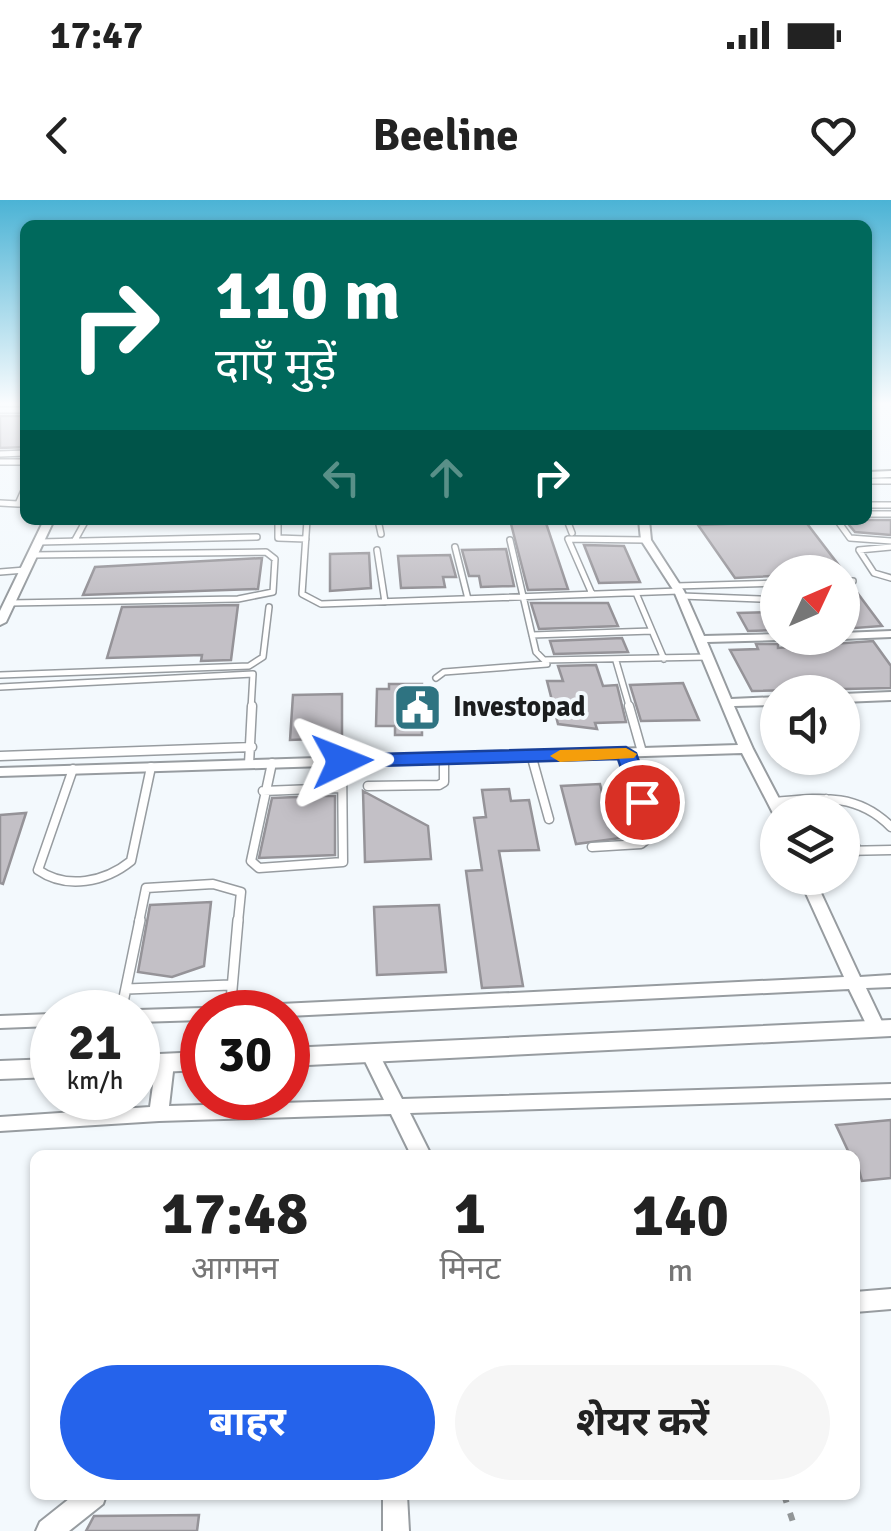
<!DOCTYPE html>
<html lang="hi">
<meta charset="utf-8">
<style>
:root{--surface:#fff;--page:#f6f6f6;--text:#222;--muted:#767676;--accent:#2563eb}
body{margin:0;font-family:Signika,"Noto Sans Devanagari",sans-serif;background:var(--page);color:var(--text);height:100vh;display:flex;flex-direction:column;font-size:38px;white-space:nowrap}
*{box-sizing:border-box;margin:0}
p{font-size:32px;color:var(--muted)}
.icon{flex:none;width:55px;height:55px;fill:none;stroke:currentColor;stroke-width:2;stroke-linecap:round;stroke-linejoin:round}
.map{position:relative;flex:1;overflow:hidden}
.side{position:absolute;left:30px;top:950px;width:830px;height:350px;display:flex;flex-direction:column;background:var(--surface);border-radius:15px;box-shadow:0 2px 8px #0004}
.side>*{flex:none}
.banner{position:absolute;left:20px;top:20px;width:852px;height:305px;border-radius:15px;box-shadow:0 2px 8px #0004;background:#00695c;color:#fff;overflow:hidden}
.needle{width:65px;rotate:46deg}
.tools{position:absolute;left:760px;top:355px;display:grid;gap:20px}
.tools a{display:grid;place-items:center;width:100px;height:100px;border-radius:50%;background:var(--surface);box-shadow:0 2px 8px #0004;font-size:50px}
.speed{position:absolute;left:30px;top:790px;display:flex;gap:20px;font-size:50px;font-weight:700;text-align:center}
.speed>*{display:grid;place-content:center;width:130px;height:130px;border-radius:50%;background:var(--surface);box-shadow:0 2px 8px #0004;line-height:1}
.speed small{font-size:25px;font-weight:400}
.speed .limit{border:15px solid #d22;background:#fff;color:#111}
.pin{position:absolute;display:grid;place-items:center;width:85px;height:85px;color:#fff;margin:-42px;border:5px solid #fff;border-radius:50%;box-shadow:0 2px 10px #0007}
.me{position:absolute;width:110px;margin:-55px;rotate:88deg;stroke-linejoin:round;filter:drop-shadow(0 0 8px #0008)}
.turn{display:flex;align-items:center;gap:35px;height:210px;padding:0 30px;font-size:45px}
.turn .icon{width:130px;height:130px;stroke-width:2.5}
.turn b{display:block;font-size:70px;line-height:85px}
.lanes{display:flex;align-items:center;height:95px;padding:0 30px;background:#0003;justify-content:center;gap:50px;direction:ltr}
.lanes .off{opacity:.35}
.eta{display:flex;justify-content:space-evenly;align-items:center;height:170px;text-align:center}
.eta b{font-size:60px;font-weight:700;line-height:70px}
.primary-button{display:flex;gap:20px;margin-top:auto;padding:20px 30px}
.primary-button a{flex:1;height:115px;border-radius:60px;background:var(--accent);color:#fff;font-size:40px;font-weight:700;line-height:115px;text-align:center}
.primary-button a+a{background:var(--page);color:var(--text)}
.status{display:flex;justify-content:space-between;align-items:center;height:70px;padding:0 50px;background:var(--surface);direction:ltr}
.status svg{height:28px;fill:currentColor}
header{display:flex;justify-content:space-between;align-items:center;height:130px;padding:0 30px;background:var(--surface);font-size:45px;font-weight:700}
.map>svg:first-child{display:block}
.building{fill:#c3c0c6;stroke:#959398;stroke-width:2.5}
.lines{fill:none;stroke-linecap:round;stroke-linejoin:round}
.service-far2-casing{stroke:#979ca0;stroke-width:8}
.service-far1-casing{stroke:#979ca0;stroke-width:11}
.service-casing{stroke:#979ca0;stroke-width:12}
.minor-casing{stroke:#979ca0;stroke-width:4}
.tertiary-casing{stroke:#979ca0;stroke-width:4}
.path{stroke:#929698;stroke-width:6;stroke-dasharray:8 11;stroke-linecap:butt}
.service-far2{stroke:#fff;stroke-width:5}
.service-far1{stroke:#fff;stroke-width:8}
.service{stroke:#fff;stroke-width:9}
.minor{fill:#fff;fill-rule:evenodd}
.tertiary{fill:#fff;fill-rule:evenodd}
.route{fill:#2563eb;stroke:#184099;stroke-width:2.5}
.slow{fill:#f59e0b}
.labels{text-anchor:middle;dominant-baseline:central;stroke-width:8;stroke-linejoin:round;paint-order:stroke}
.poi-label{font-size:28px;font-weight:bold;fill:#1b1d1e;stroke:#f3f9fd;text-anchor:start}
</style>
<div class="status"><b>17:47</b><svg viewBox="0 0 49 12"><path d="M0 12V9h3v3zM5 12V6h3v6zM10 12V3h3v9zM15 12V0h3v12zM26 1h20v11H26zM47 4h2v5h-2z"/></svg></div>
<header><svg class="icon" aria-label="back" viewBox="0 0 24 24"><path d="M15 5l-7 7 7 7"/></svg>Beeline<svg class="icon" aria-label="heart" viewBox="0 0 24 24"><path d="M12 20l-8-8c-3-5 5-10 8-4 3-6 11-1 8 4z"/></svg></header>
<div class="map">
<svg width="891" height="1331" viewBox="0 0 891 1331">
<rect width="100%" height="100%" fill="#f3f9fd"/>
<!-- building -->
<path class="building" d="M0,216h25v31l-25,1z
M510,320h35l23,69 -40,1z
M845,320h46v15l-36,-3z
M805,321l39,51 -109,6 -37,-53z
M584,345l40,1 16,36 -41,1z
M506,349l8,37 -33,1 -2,-11h-10l-7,-26z
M369,353l2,35 -41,3v-37z
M450,355l6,22h-13l2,10 -44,1 -3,-32z
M262,358l-4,31 -175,6 12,-28z
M842,387h11l29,39 -40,3z
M531,403h77l10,23 -79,3z
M238,405l-7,55 -30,1 1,-6 -95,3 15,-51z
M778,412v18l-30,1 -10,-18z
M622,438l6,14 -74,2 -4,-13z
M873,441l18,25v22l-139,3 -22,-41 28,-1 -2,-5h22v4z
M596,465l7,21 14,-1 9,37 -31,1 2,6 -39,-5 -11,-43h16l-5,-15z
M683,483l16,37 -58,1 -11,-36z
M389,484h33v51h-27v-9h-19l1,-37h12z
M342,494v44l-52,2 3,-45z
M600,584l3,13 20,3 -4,15 9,22 -52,7 -15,-58z
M509,589l2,12 18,-1 10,50 -40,1 24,135 -41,2 -16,-117 16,-1 -8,-52 12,-1 -4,-27z
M363,591l65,35 3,33 -66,3z
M322,596h13v59l-76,3 13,-60z
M26,613l-23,71 -3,-1v-68z
M211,702l-7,64 -32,11 -34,-5 12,-67z
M439,705l7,67 -69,3 -3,-68z
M891,920v58l-29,3 -7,-26h-5l-14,-30z
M199,1315l-2,16h-111l8,-15z"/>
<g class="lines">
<defs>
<path id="service-far2" d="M0,210h25
M0,254l25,-1
M0,262h25
M868,281h23
M25,288l-7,16h7
M0,303l18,1
M868,305h23
M868,314h23
M278,320v18l28,1
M307,320l-5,74 19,10 358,-13
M378,320l3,14
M567,320l5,13
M837,320l13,18 41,3
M645,321l28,-1
M75,340l11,-20
M510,340l26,112 8,8 164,-3
M39,342l218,-5
M455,347l13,52
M891,347l-32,3 15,23 17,5
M377,350l8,52
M0,372l25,-2
M842,381h11
M676,386l102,-3
M636,393l28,66
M592,394l-24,-55 78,1
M682,396l78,3
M10,403l228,-4 35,-7 2,-33 -9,-7 -234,3
M532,435l120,-4
M616,461l14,48
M0,475l249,-9 14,-9 6,-50
M436,478l8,-6 103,-8
M0,487l253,-13 -2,35"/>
<path id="service-far1" d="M629,506l13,46
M0,556l252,-9
M532,558l17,61
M272,563l-21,98 8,7 84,-6 -1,-101
M249,564l3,-58
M73,569l-35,101c29,20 67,12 93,-9l20,-94
M368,586l71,-1 5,-3v-24
M263,591l77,-3
M826,599l8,13
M774,602c45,-4 83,-10 117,25
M842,626l16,25
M592,647l49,-3 10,-8 -25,-83
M842,651l49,-1
M139,722l7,-34 67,-4 28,8 -3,30"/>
<path id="service" d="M127,789l103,-4
M121,812l19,-92
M230,812l8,-92"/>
<path id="minor" d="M891,271v6l-23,1v-6z
M44,320h10l-48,102 -6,3v-14z
M639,320h10l2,20 33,51 20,45 74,-2v4h5l-5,2 -71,2 24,57 47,-2v8l-44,1 19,43 33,63 -12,3 -32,-62 -742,23v-8l738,-23 -64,-154 -33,-51z
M891,431v6l-49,2 -5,-1h5v-5z
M891,492v8l-49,2v-8z
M799,678h15l46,99 31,-2v12l-25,1 19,40 -3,4h-12l-21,-43 -561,27v-4h-56l3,-4 6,-2 603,-29z
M202,808l8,4h-8v8l-64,2v-10h-7l7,-2z
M52,814v12l-52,2v-12z
M370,846l6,2 26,51 489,-15v14l-481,15 21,42h-20l-20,-41 -232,7 -159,10v-14l150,-10 6,-44 3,-5 6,-2 6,2 3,5 -5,43 215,-6 -23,-47 3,-5z
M891,1089v20l-36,3v-20z
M74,1295h32l-3,9 -34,27h-33l4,-9z
M383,1295h24l2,36h-26z"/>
<path id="tertiary" d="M891,820v16l-603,30v-18z
M202,852v18l-64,3v-18z
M52,859v18l-52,2v-18z"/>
</defs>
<!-- service-far2 casing -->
<use href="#service-far2" class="service-far2-casing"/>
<!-- service-far1 casing -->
<use href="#service-far1" class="service-far1-casing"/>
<!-- service casing -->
<use href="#service" class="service-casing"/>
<!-- minor casing -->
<use href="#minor" class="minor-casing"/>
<!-- tertiary casing -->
<use href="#tertiary" class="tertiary-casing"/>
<!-- path -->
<path class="path" d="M784,1295l12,36"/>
<!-- service-far2 -->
<use href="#service-far2" class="service-far2"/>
<!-- service-far1 -->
<use href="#service-far1" class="service-far1"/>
<!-- service -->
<use href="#service" class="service"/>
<!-- minor -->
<use href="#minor" class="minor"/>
<!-- tertiary -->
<use href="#tertiary" class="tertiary"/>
</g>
<!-- sky -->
<linearGradient id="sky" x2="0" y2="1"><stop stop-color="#4bb3d5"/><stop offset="0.52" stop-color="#fafcfe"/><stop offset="1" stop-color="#fafcfe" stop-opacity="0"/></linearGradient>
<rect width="891" height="391" fill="url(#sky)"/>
<!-- route -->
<path class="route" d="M626,547l10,6 17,49 -3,5h-15l-3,-5 -14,-43 -276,8 -10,-6 10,-6z"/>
<!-- slow -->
<path class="slow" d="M626,548l11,6 -3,4 -74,4 -10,-6 10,-6z"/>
<!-- icons -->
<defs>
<symbol id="civic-square" viewBox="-11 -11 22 22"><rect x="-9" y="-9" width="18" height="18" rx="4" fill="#2e7381" stroke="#f3f9fd"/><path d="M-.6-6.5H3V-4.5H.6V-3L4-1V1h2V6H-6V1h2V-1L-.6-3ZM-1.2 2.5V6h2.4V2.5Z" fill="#fff"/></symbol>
</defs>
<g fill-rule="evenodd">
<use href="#civic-square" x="390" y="480" width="55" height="55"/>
</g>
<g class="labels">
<!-- poi labels -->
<g class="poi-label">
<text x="453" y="507">Investopad</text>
</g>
</g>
</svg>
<div class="tools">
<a><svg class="needle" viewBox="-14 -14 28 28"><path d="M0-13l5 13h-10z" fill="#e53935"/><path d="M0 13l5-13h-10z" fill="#767676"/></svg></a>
<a><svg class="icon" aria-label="sound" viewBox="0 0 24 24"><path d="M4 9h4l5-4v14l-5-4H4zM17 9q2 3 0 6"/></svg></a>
<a><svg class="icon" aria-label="layers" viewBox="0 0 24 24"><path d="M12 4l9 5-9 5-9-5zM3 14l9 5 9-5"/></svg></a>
</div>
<div class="speed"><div>21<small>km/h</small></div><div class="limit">30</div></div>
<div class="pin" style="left:642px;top:602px;background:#d93025"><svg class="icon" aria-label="arrive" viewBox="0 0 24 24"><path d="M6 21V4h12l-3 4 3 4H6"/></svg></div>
<svg class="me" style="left:342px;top:561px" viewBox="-20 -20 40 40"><path d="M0-17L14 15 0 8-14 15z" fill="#2563eb" stroke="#fff" stroke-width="4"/></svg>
<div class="banner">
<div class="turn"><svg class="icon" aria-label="right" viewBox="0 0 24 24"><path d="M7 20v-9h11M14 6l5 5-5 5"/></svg><div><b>110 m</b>दाएँ मुड़ें</div></div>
<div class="lanes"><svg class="icon off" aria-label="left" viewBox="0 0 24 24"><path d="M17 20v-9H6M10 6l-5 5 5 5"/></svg><svg class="icon off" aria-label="ahead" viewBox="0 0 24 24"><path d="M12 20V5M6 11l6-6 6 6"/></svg><svg class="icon" aria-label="right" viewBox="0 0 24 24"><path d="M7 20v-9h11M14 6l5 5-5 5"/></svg></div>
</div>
<section class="side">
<div class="eta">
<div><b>17:48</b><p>आगमन</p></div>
<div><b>1</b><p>मिनट</p></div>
<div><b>140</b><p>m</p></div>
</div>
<div class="primary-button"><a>बाहर</a><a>शेयर करें</a></div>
</section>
</div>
